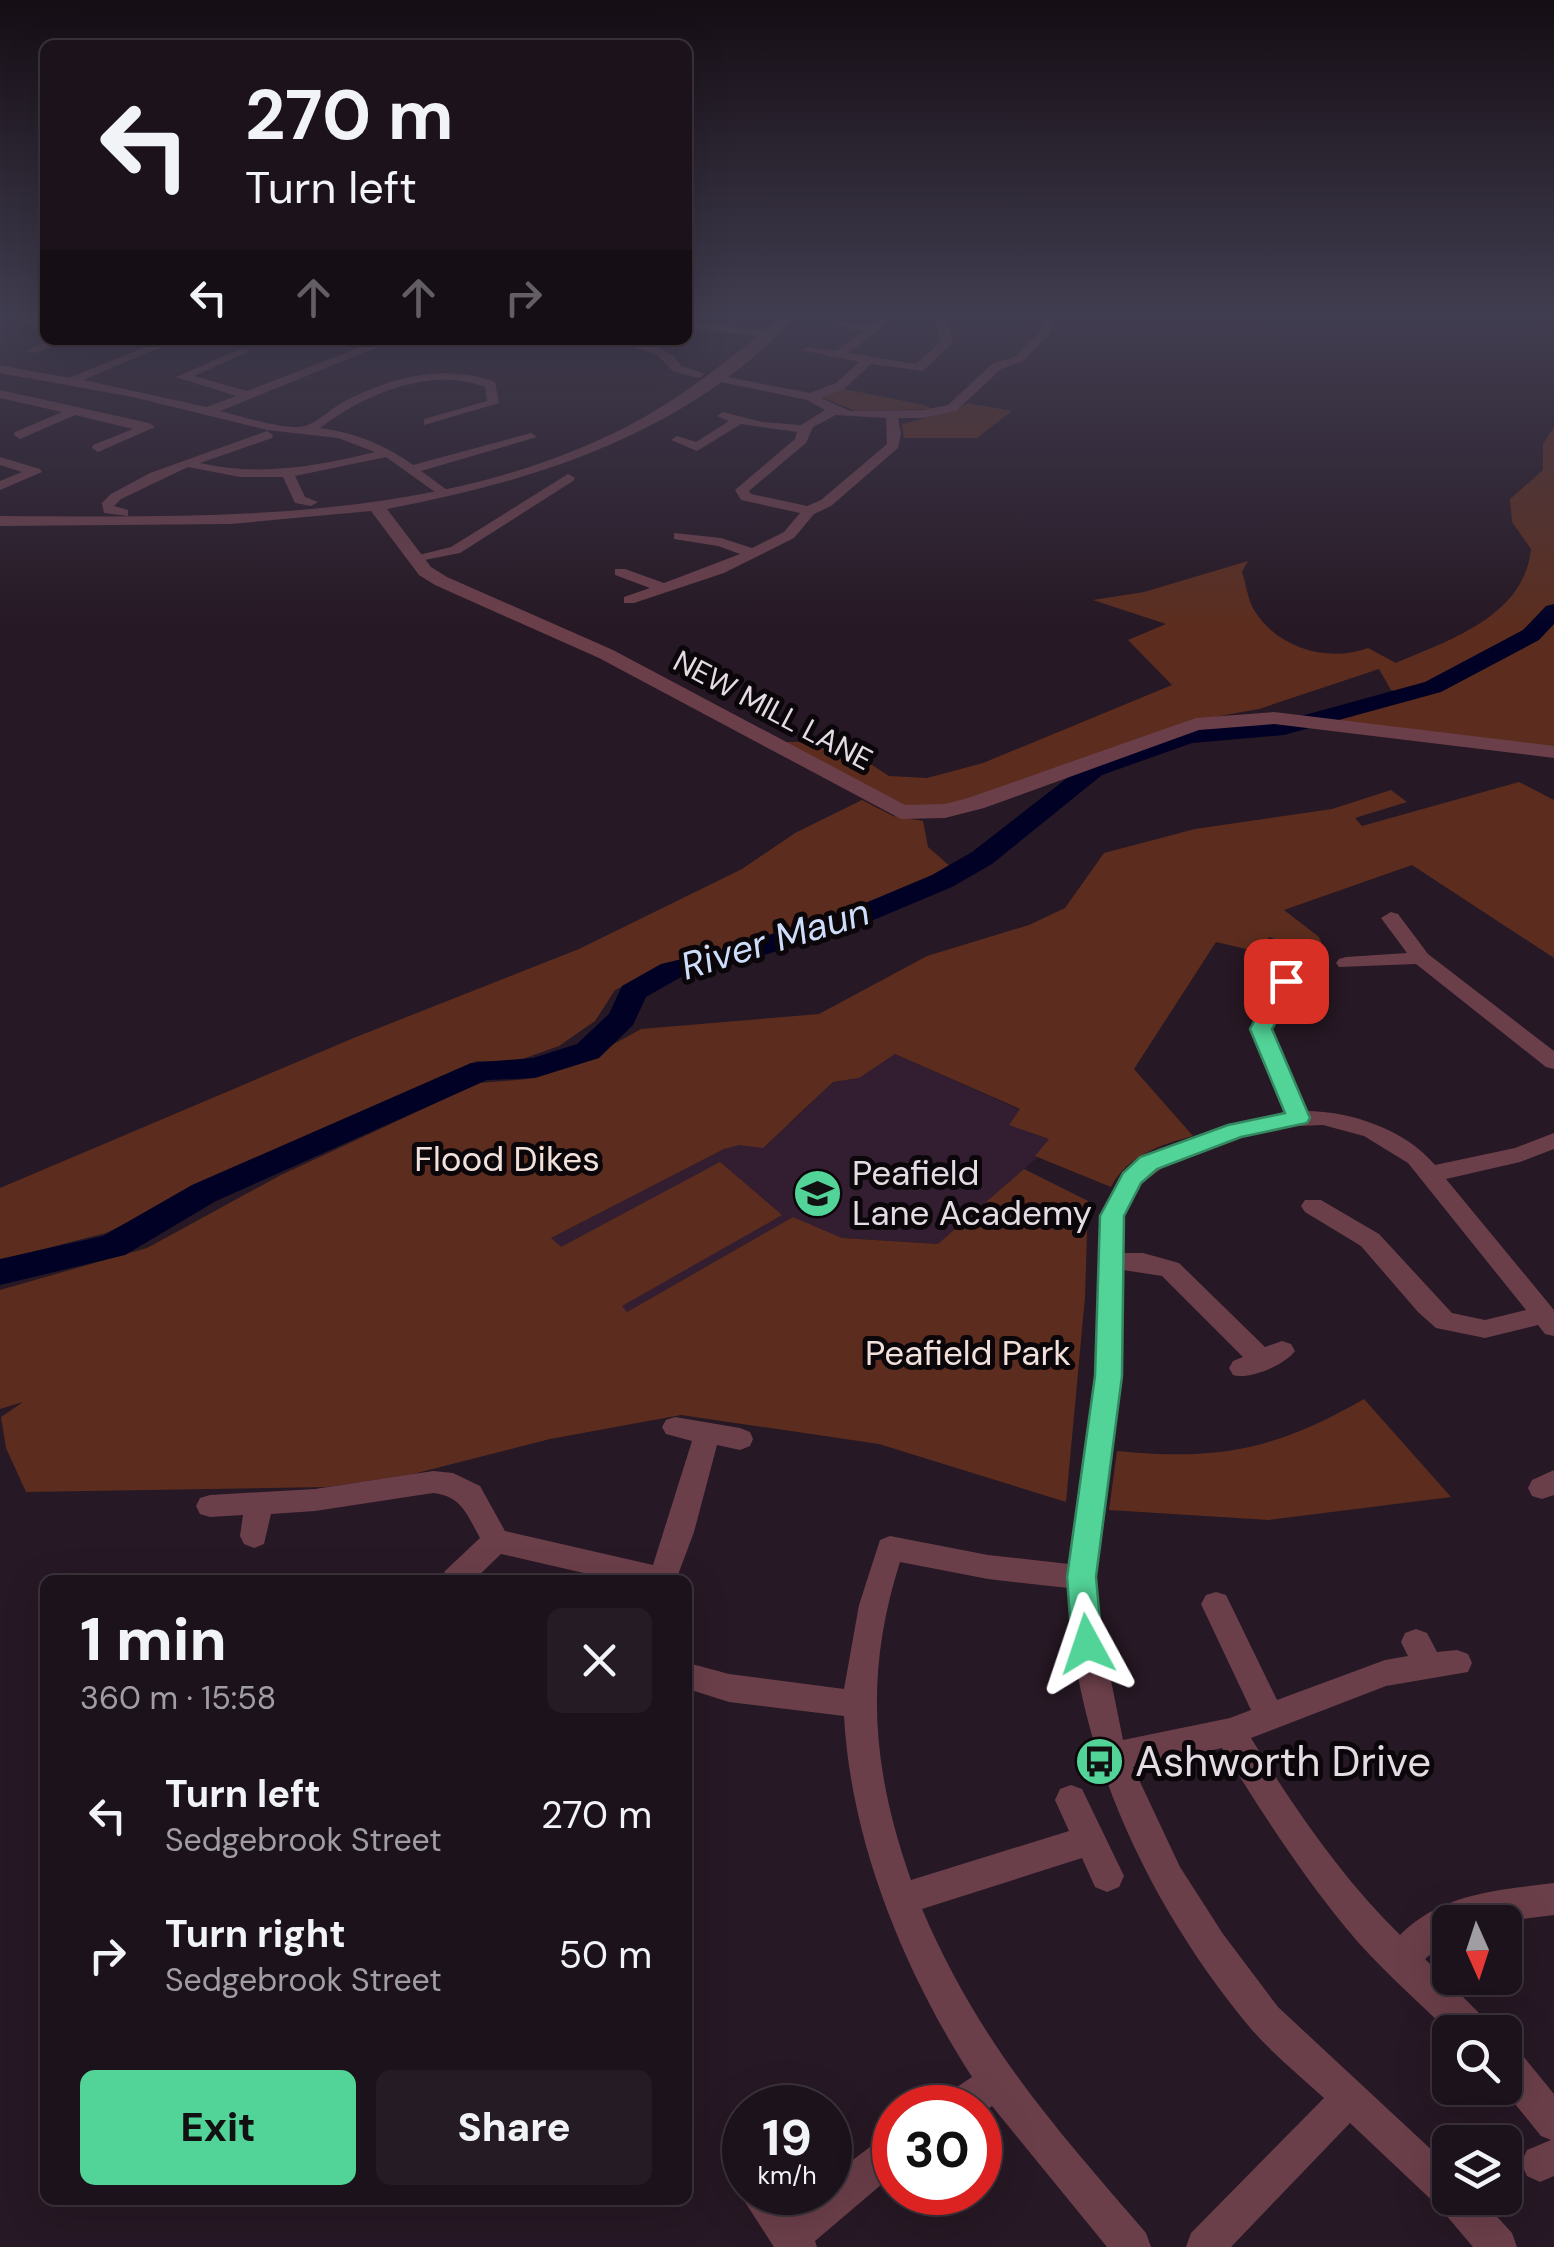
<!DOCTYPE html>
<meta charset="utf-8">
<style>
:root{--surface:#1c121b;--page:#251b24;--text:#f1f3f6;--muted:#a09ea3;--line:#3a323a;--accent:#52d397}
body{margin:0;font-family:"DM Sans",sans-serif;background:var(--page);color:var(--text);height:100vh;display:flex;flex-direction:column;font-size:38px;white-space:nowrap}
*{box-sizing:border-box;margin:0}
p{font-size:32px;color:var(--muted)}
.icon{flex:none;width:55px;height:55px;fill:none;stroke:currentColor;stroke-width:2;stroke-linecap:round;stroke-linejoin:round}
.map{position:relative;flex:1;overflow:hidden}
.panel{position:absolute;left:40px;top:1575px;width:652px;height:630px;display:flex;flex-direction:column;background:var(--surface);border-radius:15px;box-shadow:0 10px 40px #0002,0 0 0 2px var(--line)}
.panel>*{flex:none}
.top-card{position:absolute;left:40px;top:40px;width:652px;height:305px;border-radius:15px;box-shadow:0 10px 40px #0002,0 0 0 2px var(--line);background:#1c121b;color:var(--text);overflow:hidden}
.needle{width:65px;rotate:177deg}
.buttons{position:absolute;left:1432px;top:1905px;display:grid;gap:20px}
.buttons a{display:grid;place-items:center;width:90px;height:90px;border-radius:15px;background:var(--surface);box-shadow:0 10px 40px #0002,0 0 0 2px var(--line);font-size:50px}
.speed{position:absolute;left:722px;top:2085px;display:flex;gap:20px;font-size:50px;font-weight:700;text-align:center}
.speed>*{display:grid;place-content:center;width:130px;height:130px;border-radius:50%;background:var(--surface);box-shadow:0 10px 40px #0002,0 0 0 2px var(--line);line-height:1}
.speed small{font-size:25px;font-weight:400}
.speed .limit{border:15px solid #d22;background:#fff;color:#111}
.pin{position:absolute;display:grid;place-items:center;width:85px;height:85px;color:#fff;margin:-42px;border-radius:20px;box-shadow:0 5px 15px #0006}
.me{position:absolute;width:110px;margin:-55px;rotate:355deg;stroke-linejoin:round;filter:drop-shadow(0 0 8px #0008)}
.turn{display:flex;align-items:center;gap:35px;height:210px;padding:0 40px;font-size:45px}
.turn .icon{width:130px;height:130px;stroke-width:2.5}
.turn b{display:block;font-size:70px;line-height:85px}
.lanes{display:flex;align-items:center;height:95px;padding:0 40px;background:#0003;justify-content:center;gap:50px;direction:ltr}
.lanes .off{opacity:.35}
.round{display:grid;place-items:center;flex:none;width:105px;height:105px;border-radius:15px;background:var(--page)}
.summary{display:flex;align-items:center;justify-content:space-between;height:170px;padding:0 40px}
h1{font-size:60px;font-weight:800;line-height:75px}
.action{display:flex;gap:20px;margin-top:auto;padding:20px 40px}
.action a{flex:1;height:115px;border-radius:15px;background:var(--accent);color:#111;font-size:40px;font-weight:800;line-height:115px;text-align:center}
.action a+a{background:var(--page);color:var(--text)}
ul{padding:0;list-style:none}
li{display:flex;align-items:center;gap:30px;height:140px;padding:0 40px}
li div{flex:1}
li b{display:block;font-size:38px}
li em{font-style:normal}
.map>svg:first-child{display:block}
.built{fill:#321e30}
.green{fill:#5c2d1e}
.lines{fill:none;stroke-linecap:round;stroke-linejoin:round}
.river{fill:#000125;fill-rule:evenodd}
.minor{fill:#6b3f4a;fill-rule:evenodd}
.tertiary{fill:#6b3f4a;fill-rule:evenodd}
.route{fill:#52d397;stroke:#358962;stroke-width:2.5}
.labels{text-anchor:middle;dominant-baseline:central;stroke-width:10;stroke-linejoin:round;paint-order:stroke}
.far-street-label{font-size:30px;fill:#e5dbe3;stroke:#0b060a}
.park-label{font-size:35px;fill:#f2e0da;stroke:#0b060a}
.poi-label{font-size:35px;fill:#e5dbe3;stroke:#0b060a;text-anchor:start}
.water-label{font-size:38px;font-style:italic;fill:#cdddfa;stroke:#0b060a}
.near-poi-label{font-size:42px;fill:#e5dbe3;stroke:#0b060a;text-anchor:start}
</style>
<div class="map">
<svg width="1554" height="2247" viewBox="0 0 1554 2247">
<rect width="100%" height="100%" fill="#261824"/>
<!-- built -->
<path class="built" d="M895,1054l125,56 -10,15 39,14 -13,17h3l-100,88 -97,-6 -49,-21 -166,95 -76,-74 173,-89 67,-26 42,-41 26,-4z"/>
<!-- green -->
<path class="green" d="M844,389l80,16 9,4 -77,2 -35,-14z
M968,403l44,8 -35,27h-73l-2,-14 51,-13z
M1554,427v183l-31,26 -111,60 -21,-6 -12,-21 -120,40 -67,12 -231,84 -50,4 -134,-67h60l52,34 38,2 56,-15 189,-78 -44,-45 38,-16 -73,-24 51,-8 104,-31 -6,11c4,12 6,28 12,38 23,38 74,53 114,38l28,15c53,-23 128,-46 135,-114l-19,-27 -2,-23 33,-29v-26z
M1554,614v137l-225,-31c71,-17 177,-48 225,-106z
M1519,782l35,18v158l-142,-93 -128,45 35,27 9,22 -59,-22 -10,15 -43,-10 -82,127 59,67c-33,9 -65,19 -82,51l-76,-31 14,-17 -40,-14 11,-16 -125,-55 -36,24 -26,4 -70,66 -24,-3 -15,4 -173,89 10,9 159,-85 62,53 -160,91 5,6 166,-95 49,21 96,6 86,-75 64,32 -3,96 -19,205 -187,-58 -198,-29 -131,24 -141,36 -82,12 -301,5 -20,-44 -5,-31 22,-15 -23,7v-119l147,-42 134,-73 198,-92 49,-4 66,-24 47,-26 178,-15 108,-58 102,-31 36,-17 39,-55 91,-24 137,-20 59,-19 16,12 -52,16 7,8z
M862,800l31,16 30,5 5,26 24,21 -92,39 -119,40 -76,19 -50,24 -20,31 -36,25 -42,15h-40l-197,87 -174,85 -106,27v-72l356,-151 223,-88 163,-80 53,-36z
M1364,1399l87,98 -182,23 -160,-10 8,-59c102,10 158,-1 247,-52z"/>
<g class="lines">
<!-- river -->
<path class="river" d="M1554,604v20l-15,16 -98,52 -157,43 -92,8 -90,32 -110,89 -40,23 -81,34 -129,41 -61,15 -35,20 -13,28 -34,33 -64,20 -48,2 -271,121 -91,54 -125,30v-26l103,-23 89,-51 279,-122 62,-5 44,-14 32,-30 13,-28 39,-22 63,-15 127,-40 81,-34 40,-23 112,-87 105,-36 94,-8 142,-39 98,-52 23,-24z"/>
<!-- minor -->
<path class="minor" d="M12,317h16l17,6v7z
M941,317h11l-4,7 5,18 -30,29 -52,-7 -27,25 -23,9 29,13 74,-1 24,-5 45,-42 22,-6 25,-26 3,-14 11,1 -5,16 -26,27 -22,8 -45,42 -32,7h-26l3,16 -3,14 -67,58 -17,8 -20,24 -70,35 -90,30h-10v-6l26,-9 -35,-13v-6h10l39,14 76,-29 -22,-8 -44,-7v-6l47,5 31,10 32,-16 16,-19 -59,-13 -6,-10 60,-51 2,-7 -56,-8 -44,27 -26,-11 6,-4 19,6 33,-21 -12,-5 6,-4 39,10 39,3 24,-15 -18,-10 -95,-20v-6l98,19 26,-10 23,-21 -57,-12 6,-3 28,4 27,-20 -25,-5v-4l33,3 10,-7h8v4l-41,31 68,11 25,-23 -5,-17zM836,415l50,3 1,26 -66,56 -14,6 -56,-12 -2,-3 57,-48 7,-16z
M688,322l80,9 6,3 -6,3 -80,-9z
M50,340h16l-30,13 -10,-2z
M162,340l11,2 -90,38 124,27 29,-11 -60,-19 64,-28 10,2 -56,25 53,15 132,-51h16l-175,71c21,5 65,20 85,15 12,-3 28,-19 40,-25 47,-24 99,-38 150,-19l4,21 -75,22v-6l63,-18 -2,-14c-55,-21 -120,7 -165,41 34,4 65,17 93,37l118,-32 6,4 -116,34 26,19 2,3 -7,4 -56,-40 -91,19 10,21 13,5 -7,4 -16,-3 -12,-26h-43l-52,-10 -67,32 -7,7 14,4v6l-24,-3 -2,-10 9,-9 39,-21 117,-42 6,4 -1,3 -72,25c59,14 117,3 175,-11l-37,-14 -71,-8 -134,-33 -133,-24v-8l69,13z
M614,340l36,3 21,11 11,12 23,8 -6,4 -25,-6 -17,-17z
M0,390l149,33 6,4 -57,25 -6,-4 1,-3 40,-16 -58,-14 -55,24 -6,-4 1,-3 47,-20 -62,-14z
M0,457l40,12 2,3 -42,18v-9l22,-9 -22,-7z
M568,474l7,4 -2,3 -113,72 -46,9 -7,-4 44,-11z
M1391,912l7,2 30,40 126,97v18l-8,-2 -130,-103 -77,3 -3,-4 3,-4 7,-2 61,-4 -26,-35z
M1286,975l10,6 -24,48 34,82c45,0 100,19 129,54l80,-17 39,-15v16l-34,13 -74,17 108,131v26l-9,-2 -7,-9 -53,13 -49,-10 -18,-16 -57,-66 -56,-34 -4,-6 4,-6h16l58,34 73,79 33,7 41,-10 -118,-147 -44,-27 -41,-11 -47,2 -102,32 -33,25 -17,32 -1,37h20l36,10 86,84 17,-6 9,3 4,7c-10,14 -46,29 -62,24l-4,-7 4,-7 10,-4 -81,-81 -39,-6 -2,106 -25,201 3,44 24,119 107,-22 21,-8 -50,-106 5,-9 10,-3 10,3 51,105 108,-40 23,-4 -7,-14 4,-9 11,-4 11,4 10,19 20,-2 11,4 4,9 -4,9 -82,14 -135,52c43,70 91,140 149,197 41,-42 99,-45 154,-52v32l-55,7h-49v16l-25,21 61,61 5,12 -41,1c-35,-35 -73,-67 -104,-105 -46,-56 -86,-118 -124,-180l-89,19 47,100 43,67 55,73 172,160v31h30l32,35 5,14h-44l-33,-39 -90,-85 -119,124h-45l5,-14 133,-135c-24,-22 -51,-44 -72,-68 -103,-123 -178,-281 -184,-442l-80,-9 -88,-17c-36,113 -28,207 11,318l158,-49 -14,-31 5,-11 11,-4 11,4 42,87 -5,11 -12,5 -12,-5 -13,-29 -160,51c58,135 130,215 224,324l5,14h-44l-115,-141 -12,9v-7h-40l5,-13 27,-18c-68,-106 -121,-234 -128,-361l-115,-14 -41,-13v-26l41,11 115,15 15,-84 21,-65 10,-4 98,19 81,9 26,-188 5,-160 24,-43 34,-24 126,-37 -34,-83 26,-48z
M675,1417l65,11 10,4 3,7 -3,7 -10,4 -23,-5 -23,87 -18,48h-62l-113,-26 -27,26h-33l4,-9 35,-33c-13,-23 -18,-42 -47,-45l-118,18 -44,3 -7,30 -10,4 -10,-4 -4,-8 3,-21 -33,2 -10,-3 -4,-8 4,-8 10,-3 105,-6 118,-18 20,2 27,13 25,45 148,34 39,-124 -26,-7 -4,-7 4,-7z
M1554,1470v25l-12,4 -10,-3 -4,-8 4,-8z
M1505,2045l13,5 36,44v82l-14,6 -13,-6 -6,-13 6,-13 24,-10 -10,-4 -39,-48h3z
M895,2133v40l-80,68 2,6h-43l-31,-48 3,-7h34l13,18 20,-18h17v-15l52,-39z"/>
<!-- tertiary -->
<path class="tertiary" d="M780,317h15c-106,116 -259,164 -408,192l44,58 16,10 166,73 292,155 40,-1 23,-6 228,-80 78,-6 280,34v12l-280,-34 -75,6 -215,78 -39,10 -44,1 -302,-161 -164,-73 -16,-10 -48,-64 -140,13 -231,2v-10c208,1 436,8 626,-89 56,-29 106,-69 154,-110z"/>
</g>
<!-- sky -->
<linearGradient id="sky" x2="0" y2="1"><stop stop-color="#150d14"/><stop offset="0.5" stop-color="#413d50"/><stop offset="1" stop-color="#413d50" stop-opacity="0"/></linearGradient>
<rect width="1554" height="631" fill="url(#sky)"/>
<!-- route -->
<path class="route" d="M1286,975l11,6 -25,48 38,89 -3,5 -66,14 -84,32 -16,14 -17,33 -2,160 -26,201 6,67 -5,10 -10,3 -11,-3 -4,-10 -5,-67 28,-201 5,-160 23,-43 17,-16 88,-32 57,-12 -35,-84 26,-48z"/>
<!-- icons -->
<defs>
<symbol id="school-disc" viewBox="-11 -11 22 22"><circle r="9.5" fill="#52d397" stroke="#0b060a"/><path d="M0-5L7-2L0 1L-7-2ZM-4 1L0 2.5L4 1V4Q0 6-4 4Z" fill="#111"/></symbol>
<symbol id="bus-disc" viewBox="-11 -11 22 22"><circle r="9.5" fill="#52d397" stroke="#0b060a"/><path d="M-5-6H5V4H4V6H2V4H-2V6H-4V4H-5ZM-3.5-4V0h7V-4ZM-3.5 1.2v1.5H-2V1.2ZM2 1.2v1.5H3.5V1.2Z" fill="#111"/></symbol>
</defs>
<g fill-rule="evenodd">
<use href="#school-disc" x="790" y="1166" width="55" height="55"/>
<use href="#bus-disc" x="1072" y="1734" width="55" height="55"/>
</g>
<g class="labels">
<!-- far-street labels -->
<g class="far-street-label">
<text transform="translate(773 710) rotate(28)">NEW MILL LANE</text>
</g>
<!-- park labels -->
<g class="park-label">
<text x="507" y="1159">Flood Dikes</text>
<text x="968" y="1353">Peafield Park</text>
</g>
<!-- poi labels -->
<g class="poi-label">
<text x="852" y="1173">Peafield<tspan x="852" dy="40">Lane Academy</tspan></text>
</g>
<!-- water labels -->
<g class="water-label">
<text transform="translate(775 939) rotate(-17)">River Maun</text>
</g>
<!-- near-poi labels -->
<g class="near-poi-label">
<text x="1135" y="1761">Ashworth Drive</text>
</g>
</g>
</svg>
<div class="buttons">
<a><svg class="needle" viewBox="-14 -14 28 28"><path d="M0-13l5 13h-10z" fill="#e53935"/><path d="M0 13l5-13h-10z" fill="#a09ea3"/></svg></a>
<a><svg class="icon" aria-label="search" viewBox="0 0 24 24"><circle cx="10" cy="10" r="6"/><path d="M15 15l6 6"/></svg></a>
<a><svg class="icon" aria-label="layers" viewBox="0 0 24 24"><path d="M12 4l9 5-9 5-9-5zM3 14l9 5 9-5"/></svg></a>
</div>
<div class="speed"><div>19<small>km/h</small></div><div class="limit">30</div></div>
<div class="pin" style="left:1286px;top:981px;background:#d93025"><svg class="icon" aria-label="arrive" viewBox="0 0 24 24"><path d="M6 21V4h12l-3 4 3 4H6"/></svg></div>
<svg class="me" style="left:1087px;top:1644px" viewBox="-20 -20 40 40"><path d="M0-17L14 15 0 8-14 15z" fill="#52d397" stroke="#fff" stroke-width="4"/></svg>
<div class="top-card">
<div class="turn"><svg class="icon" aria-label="left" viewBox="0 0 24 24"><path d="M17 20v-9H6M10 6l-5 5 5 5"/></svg><div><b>270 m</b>Turn left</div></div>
<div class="lanes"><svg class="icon" aria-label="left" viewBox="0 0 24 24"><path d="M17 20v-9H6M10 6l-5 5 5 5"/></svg><svg class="icon off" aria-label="ahead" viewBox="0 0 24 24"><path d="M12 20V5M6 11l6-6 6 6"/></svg><svg class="icon off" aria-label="ahead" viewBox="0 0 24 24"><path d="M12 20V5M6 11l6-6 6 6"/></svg><svg class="icon off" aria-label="right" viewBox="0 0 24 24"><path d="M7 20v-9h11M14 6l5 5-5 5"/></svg></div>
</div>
<section class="panel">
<div class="summary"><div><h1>1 min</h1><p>360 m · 15:58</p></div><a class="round"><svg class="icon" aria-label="close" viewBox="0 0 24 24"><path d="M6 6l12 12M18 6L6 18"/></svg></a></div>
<ul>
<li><svg class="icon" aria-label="left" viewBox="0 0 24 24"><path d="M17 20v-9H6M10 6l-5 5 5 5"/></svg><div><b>Turn left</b><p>Sedgebrook Street</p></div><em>270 m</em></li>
<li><svg class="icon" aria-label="right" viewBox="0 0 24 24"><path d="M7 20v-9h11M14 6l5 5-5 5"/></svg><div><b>Turn right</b><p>Sedgebrook Street</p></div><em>50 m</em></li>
</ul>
<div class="action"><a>Exit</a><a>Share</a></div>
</section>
</div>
